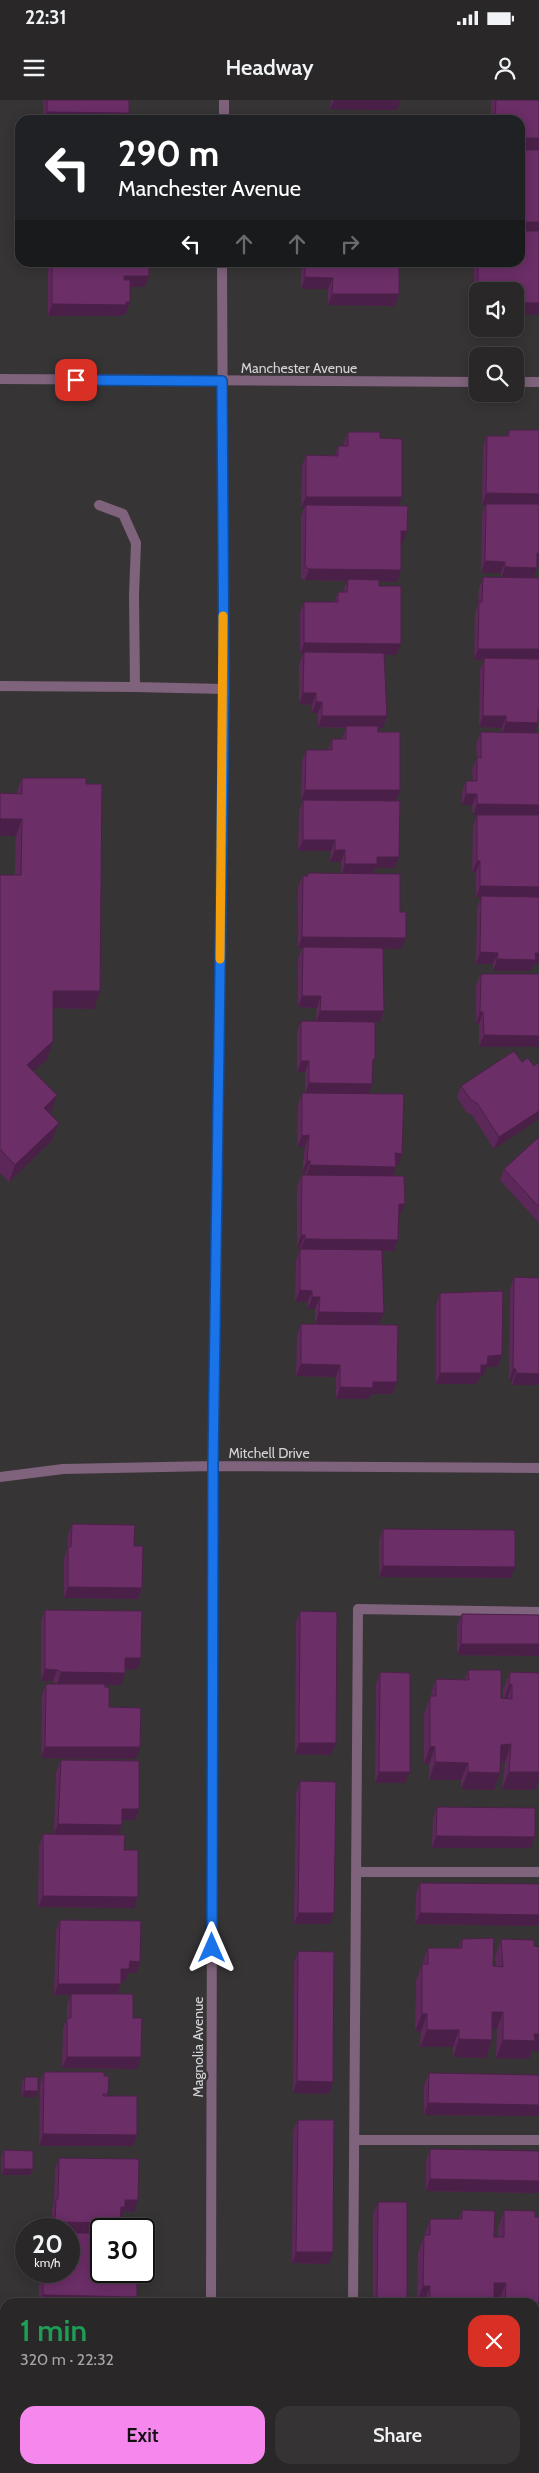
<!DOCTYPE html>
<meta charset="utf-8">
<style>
:root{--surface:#292728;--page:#353334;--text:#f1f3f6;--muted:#a5a5a8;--line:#454445;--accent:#f688ed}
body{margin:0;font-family:Cabin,sans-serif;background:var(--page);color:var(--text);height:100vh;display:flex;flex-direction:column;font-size:19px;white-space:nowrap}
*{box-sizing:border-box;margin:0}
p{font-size:16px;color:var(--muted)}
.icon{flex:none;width:28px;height:28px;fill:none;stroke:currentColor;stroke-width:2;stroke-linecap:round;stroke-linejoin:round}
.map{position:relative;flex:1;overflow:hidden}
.side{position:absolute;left:0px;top:2198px;width:540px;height:176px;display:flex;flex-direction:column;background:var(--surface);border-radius:15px 15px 0 0;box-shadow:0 2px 12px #0003,0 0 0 1px var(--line)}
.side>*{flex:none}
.guide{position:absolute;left:15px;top:15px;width:510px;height:152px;border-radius:15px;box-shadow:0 2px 12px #0003,0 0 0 1px var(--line);background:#202124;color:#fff;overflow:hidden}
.tools{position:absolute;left:469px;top:182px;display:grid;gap:10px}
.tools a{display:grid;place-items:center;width:55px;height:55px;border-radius:10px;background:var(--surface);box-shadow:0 2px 12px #0003,0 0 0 1px var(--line);font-size:25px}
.speed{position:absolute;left:15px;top:2118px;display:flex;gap:10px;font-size:25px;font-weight:700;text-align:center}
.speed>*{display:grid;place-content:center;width:65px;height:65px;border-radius:50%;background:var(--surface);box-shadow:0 2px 12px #0003,0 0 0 1px var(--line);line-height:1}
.speed small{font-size:12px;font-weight:400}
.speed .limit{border:2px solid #111;border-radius:8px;background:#fff;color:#111}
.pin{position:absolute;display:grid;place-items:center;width:42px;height:42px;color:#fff;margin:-21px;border-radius:10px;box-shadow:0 2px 8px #0006}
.me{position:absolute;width:55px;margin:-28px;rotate:0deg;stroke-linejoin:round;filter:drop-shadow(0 0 4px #0008)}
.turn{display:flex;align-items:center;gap:18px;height:105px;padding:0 20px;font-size:22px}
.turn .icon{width:65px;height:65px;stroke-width:2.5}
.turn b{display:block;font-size:35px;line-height:42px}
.lanes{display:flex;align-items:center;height:48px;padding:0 20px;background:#0003;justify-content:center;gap:25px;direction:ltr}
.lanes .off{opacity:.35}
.round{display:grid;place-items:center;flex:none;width:52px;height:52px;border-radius:15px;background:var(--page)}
.overview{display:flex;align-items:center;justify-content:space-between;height:85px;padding:0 20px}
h1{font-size:30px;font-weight:600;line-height:38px;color:#1e9e55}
.button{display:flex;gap:10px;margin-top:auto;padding:10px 20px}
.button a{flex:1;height:58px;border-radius:15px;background:var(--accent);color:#111;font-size:20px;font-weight:600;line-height:58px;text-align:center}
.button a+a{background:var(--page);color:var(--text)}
.status{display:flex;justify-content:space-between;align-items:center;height:35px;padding:0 25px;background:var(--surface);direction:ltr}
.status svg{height:14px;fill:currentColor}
header{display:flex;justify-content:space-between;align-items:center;height:65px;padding:0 20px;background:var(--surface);font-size:22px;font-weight:600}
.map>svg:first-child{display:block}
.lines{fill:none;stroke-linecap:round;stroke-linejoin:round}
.service{stroke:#7f627b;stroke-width:10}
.minor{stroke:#7f627b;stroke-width:10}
.wall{fill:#5c2859}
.shaded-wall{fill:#4b2048}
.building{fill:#6b2e67;stroke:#4b2048}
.route-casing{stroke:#114b97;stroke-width:12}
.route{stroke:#1a73e8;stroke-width:9}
.slow{stroke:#f59e0b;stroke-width:9}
.labels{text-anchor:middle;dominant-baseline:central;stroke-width:5;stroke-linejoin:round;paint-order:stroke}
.street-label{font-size:14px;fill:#d5d3d5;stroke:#373436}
</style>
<div class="status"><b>22:31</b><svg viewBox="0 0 49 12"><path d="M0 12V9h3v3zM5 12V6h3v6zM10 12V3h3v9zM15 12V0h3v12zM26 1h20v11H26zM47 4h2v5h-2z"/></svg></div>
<header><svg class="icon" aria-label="menu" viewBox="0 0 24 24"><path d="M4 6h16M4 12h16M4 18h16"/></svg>Headway<svg class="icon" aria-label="person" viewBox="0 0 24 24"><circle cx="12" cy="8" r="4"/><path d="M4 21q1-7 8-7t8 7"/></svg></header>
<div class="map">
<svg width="539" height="2373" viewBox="0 0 539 2373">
<rect width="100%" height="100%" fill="#373436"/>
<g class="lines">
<!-- service -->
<path class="service" d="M0,586l135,1 -1,-92 2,-52 -13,-29 -24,-9
M135,587l89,2
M356,1772h183
M355,2040h184
M353,2202l5,-693 181,3
M352,2373v-4"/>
<!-- minor -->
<path class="minor" d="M224,20v-20
M0,279l478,3
M515,282h24
M0,1377l63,-8 150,-3 326,2
M211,2202l2,-836 11,-777 -2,-427
M210,2373v-4"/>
</g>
<!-- wall -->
<path class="wall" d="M43,0h86v13l-3,7h-83z
M331,0h70l-4,10 -67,-1z
M491,0h48v50h-19v-30h-29z
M48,162h101v14l-4,11h-15l-4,27h-3l-1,2h-74z
M301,162h98v32l-4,12 -67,-1v-16h-27z
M474,162h46l-5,29h-37v23h-4z
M509,330h30v135h-2v3l-4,9 6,1v142h-1v3l-4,10v231l-3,7h-38v-7h-17l1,-56 4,-11h-5v-25h-4l1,-46 4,-11h-4l-1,-10h-10v-13l4,-11h7l-1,-12 5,-11 -1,-14 5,-12h21v-4l-23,-1 1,-57 4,-10h-10l1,-46 3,-10 1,-15 4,-12h18v-4h-20l1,-58 3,-10h-3l1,-58 4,-11h20z
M348,332l32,6 19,68 4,37h-2v27l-4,12 -18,-1v5l17,69h-12l-1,73h-5v4l18,69 -1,67h-20l-2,6 27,38 1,37h-18l1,62 -4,11h-5l-3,44 -4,28 30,71h-2l-4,11 8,39h-2v25l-4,11h-12l-67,73v-15h-7v-7h-13l1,-42 4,-11v-2h-3v-61l5,-11h4v-3h-4l3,-25h-8l1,-42 4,-12h3v-21h-8v-40l4,-11h15l1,-13 -19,-1v-49l4,-10h-4v-61l5,-11h4l1,-3h33v-11h-11l1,-11h-33l1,-40 4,-10h-2l1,-40 4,-11h22l4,-11h10l4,-11 -28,-1v-14h-6v-8l-13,-1v-40l4,-10h-3v-41l4,-11h30l4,-10h5l4,-11 -42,-1 -4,-2v-61l3,-9h-3l1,-42 4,-11h29l3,-9h6v-3z
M22,678l72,231 -41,-1 -6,51 -14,12 18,42h-1l2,27 -43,42 -9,-9v-298h15l1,-81z
M481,874l58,73h-60v-23h-3v-39z
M522,962l12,4 -40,83 -22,-34 -6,-3 -9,-15 4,-11z
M539,1037v86l-39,-43 4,-11z
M514,1177l25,108h-27v-4h-3l1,-92z
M440,1193l58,74h-11l-4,9h-3l-3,8h-41v-79z
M301,1224l96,58 -4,12h-22l-2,5h-33v-22l-40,-1 1,-41z
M72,1424l62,22 8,42 -4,11 -74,-1v-39l3,-9 1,-14z
M383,1429l128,49 -132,-1v-36z
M45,1510l92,59 -12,1 -4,15 -64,-1 -4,-3h-12v-59z
M300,1511l36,132 -5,12 -36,-1 1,-131z
M462,1514l77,1v41l-82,-1v-29z
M468,1570l33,28 2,1v-9l7,-18 29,1v109h-1l-2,8 -34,-1 3,-27h-5v11l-6,17 -33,-1v-9h-32v-16h-5v-50l12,-35h29z
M380,1572l25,111h-30l1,-99z
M46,1584l59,3 4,20 27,52 -95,-1 1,-63z
M61,1660l78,49 -4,11h-13l-4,15 6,15 14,47 -4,11 -96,-1 1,-61 4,-12h11l2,-62z
M300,1681l30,143h-36l2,-131z
M437,1707l94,41h-99l1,-29z
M420,1783l119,1v42l-124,-2 1,-30z
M60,1820l80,42 -4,11h-8l-3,8h-4l-3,13 15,24 8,39 -4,12 -75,-1 1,-39 4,-10v-14l4,-10h-17l2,-64z
M462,1839l31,27h3l-1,-9 6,-18 38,112h-7l-3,8 -33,-1 1,-29h-5v11l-6,18 -33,-1v-10h-33l1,-15 -6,-1 1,-50 12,-33h30z
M298,1851l31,143 -36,-1 1,-130z
M44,1972l60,4 4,18v2l29,39 -4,11h-94l1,-63z
M429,1973l110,2v41l-115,-1v-30z
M25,1977l11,20h-14v-14z
M298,2020l31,144 -37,-1 1,-132z
M430,2049l109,2v42l-113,-2v-30z
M4,2050l29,19 -3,6h-28l-1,-18z
M59,2058l79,42 -4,12 -10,-1 -3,8 -20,10v42l34,31h-96v-31h30v-42h-18l1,-19 2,-7 1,-34z
M378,2102l29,100h-34v-88z
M462,2110l32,27h4v-9l6,-18 31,7h4v104h-4v-19h-36v-2h-5v2h-77l1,-49 12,-34h29z
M293,2369h39v4h-40z
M371,2369h35v4h-35z
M439,2369h95l-1,4h-94z"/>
<!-- shaded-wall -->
<path class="shaded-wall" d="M334,0h67l-4,10 -67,-1z
M47,12l82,1 -3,7h-82z
M520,38h19v12h-19z
M520,122h19v12l-19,-1z
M124,176h25l-4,11h-25z
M305,177l28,1 -5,11h-27z
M332,194h67l-4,12 -67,-1z
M126,202h4l-4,12h-3l-1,2h-74l4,-12z
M515,203h24v12l-24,-1z
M478,204v10h-4z
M486,393l53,1v11h-57z
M306,397h96l-4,12 -92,-4 -2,3h-3z
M401,431h6l-4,12h-6z
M537,453h2v12h-6z
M485,461l20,1 -4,11h-20z
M505,467l32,1 -4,11h-32z
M309,469l92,1 -4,12 -92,-2z
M304,543l97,1 -5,11 -92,-1v-2l-1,2h-3z
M478,549h61v12l-55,-3v2h-10z
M303,593h13l-4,12 -13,-1z
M316,602h6l-4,11h-6z
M322,616h65l-4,12 -65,-1z
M483,616h23l-4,12 -23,-1z
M506,622l32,1 -4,11h-32z
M305,690h95l-4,12 -95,-1z
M466,694h11l-5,11h-10z
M477,704l62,1v11l-66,-1z
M0,719h22l-6,17h-16z
M303,740h32l-4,11h-33z
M335,750h10l-4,12h-11z
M377,757h22l-4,11h-20l-3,8h-31l4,-12z
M477,761h3l-4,11h-4z
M480,786l59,1v11l-63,-1z
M302,837l104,1 -5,11 -103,-1z
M480,852l18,1 -5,11h-17z
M535,853h4v12l-5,-1 -3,7h-38l4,-12z
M53,891h47l-6,18 -47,-1z
M302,896h19l-4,12 -19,-1z
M320,911h64l-4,11h-64z
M480,912h3l-4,12h-3z
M484,935l55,1v11h-60z
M53,941l-6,18 -26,23 6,-17z
M301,961h8l-4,11h-8z
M309,983l63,1 -4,11 -63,-1z
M57,995l-6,18 -13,12 6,-17z
M539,1011v8l-45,30 5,-12z
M59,1023l-7,17 -43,42 6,-17z
M309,1035l-4,12h-8l5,-11z
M395,1053l7,1 -4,11h-7z
M307,1061h3l-4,11h-4z
M310,1065l86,2 -4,11 -86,-1z
M399,1104h6l-5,11h-6z
M301,1135h4l-5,12h-3z
M305,1139l93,1 -4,11 -94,-1z
M300,1190l12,1 -4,11h-13z
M312,1197h8l-5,12h-7z
M319,1212l65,1 -5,11h-64z
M502,1255l-4,12h-11l-4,9h-3l-3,8h-41l4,-11 41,-8 7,-9z
M301,1264l39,1 -4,12 -40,-1z
M513,1269h3l-4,12h-3z
M516,1273l23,1v11h-27z
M373,1282h24l-4,12h-22l-2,5h-33l4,-12z
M383,1466l132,1 -4,11 -132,-1z
M68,1487l74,1 -4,11 -74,-1z
M461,1544h78v12l-82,-1z
M125,1558h16l-4,11 -16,1z
M45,1569l12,1 -4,11h-12z
M61,1572l64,1 -4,12 -64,-1z
M512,1584l-6,17 -3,1 6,-17z
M299,1643h37l-5,12 -36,-1z
M511,1644l-6,18h-11l7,-17z
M430,1646l5,1 -6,17h-5z
M45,1647h95l-4,12 -95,-1z
M435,1662l33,1 -7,17h-32z
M379,1672h31l-5,11h-30z
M468,1672l32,1 -6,17 -33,-1z
M509,1672h30v10h-1l-2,8 -34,-1z
M122,1709h17l-4,11h-17z
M58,1724l64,1 -4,11h-65z
M436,1736l99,1 -4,11h-99z
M43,1796l95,1 -4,11 -96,-1z
M298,1813h36l-4,11h-36z
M420,1813l119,2v11l-124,-2z
M130,1861l10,1 -4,11h-8l-3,8h-8l4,-12z
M58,1884h63l-4,12 -63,-1z
M492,1912h11l-6,17h-11z
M422,1914h5l-6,18 -6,-1z
M427,1930h32l-6,17h-33z
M534,1934h5v17h-7l-3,8 -33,-1 7,-18z
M459,1939l33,1 -6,18 -33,-1z
M67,1957h74l-4,12 -75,-1z
M297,1981l36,1 -4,12 -36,-1z
M24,1991h14l-2,6h-14z
M428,2003l111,2v11l-115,-1z
M43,2034l94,1 -4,11h-94z
M4,2069h29l-3,6h-28z
M430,2079l109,2v12l-113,-2z
M125,2100h13l-4,12 -10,-1 -3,8h-5l5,-12z
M55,2122l65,1 -2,6h-17v5h-32v-5h-16z
M296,2152h37l-4,12 -37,-1z
M494,2183h12l-7,17 -11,1z
M423,2186h7l-6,16h-7z
M43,2195l94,2 -2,5h-95z
M430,2201h32l-1,1h-32z
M536,2203h3v18h-4v-15z
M535,2317l4,1v6l-4,11z
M442,2369h6l-1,4h-7z
M450,2369h14l-2,4h-14z
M514,2369h20l-1,4h-21z"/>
<!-- building -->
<path class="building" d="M47,0h82v13l-82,-1z
M496,0h43v38h-19v-18h-25z
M520,50h19v72h-19z
M520,131h19v72h-24v-12h-37v-29h42z
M52,162h97v14h-25v4h6v22h-4v3l-74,-1z
M305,162h94v32h-67l1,-16 -28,-1z
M509,330h30v64l-53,-1 1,-57h22z
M348,332h32v6l22,1v58h-96v-42l32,1v-10h10z
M486,404h53v49h-2v15l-32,-1v-5l-20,-1z
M306,405l102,1 -1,25h-6v39l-92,-1 -4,-2z
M483,477l56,1v71h-61l1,-47h3z
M348,479l31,1v6h22v58l-97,-1v-41h34v-10h9z
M304,552l80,1 3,63h-65v-14h-6v-9h-13z
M484,558l55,1v50h-1v14l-32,-1v-6h-23z
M346,626h32v6h22v58h-95l1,-40h26v-11h14z
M481,632l58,1v72l-62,-1v-10h-11v-13h11v-24l4,1z
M22,678h64v6h16l-2,207h-47v50l-26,24 30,30 -13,13 15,15 -44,42 -14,-15 -1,1v-276h21l1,-56h-22v-26l22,1z
M303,700l97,1 -1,56h-22v7h-32v-14h-10v-10h-32z
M477,715h62v72l-59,-1v-25h-3z
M308,773l92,1v38h6v26l-104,-1 1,-61h5z
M481,796l58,1v56h-4l1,7 -39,-1 1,-6 -18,-1z
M303,847l80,1 1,63h-64l1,-15h-19z
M481,874h58v62l-55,-1 -1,-23h-3z
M301,921l74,1v37h-2l-1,25 -63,-1v-22h-8z
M514,951l8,11 6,-4 6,8 5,-4v49l-40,26 -22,-34 -6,-3 -10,-14z
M302,993l102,1 -2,60 -7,-1 1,14 -86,-2v-4h-3l2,-26 -7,1z
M539,1037v70l-35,-38z
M302,1075l102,1 1,28h-6l-1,36 -93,-1v-4h-4z
M300,1149l82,1 2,63 -65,-1 1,-15h-8v-6l-12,-1z
M514,1177l25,1v96l-23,-1v-4h-3z
M503,1191l-1,64 -14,1 -1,9h-6v8h-41v-80z
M301,1224l97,1 -1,57h-24v6l-33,-1v-22l-39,-1z
M72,1424l63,1 -1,21h9l-1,42 -74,-1v-40h3z
M383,1429l132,1v37l-132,-1z
M45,1510l97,1 -1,47h-16v15l-64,-1 -4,-2 -12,-1z
M300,1511l37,1 -1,131h-37z
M462,1514l77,1v29h-78z
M468,1570h33v28l11,1v-15l-3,1 1,-13 29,1v99h-30l2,-28 -10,1 -1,28 -32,-1v-9l-33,-1v-15l-5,-1v-50h6v-17l33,1z
M380,1572l30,1v99h-31z
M46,1584h59v3h4v20l32,1 -1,39h-95z
M61,1660l78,1v48h-17v16l-64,-1z
M300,1681l36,1 -2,131h-36z
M437,1707l98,1v29l-99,-1z
M43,1734l82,1 -1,15h14v47l-95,-1z
M420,1783l119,1v31l-119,-2z
M60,1820l81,1 -1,41 -10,-1 -1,8h-8v15h-63z
M494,1838l-1,28 10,1 -2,-28 33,1v6l5,1v87h-5l1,7 -32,-1v-28h-11v28l-33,-1v-9h-32v-16h-5v-50h6v-16h34v-9z
M298,1851l36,1 -1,130 -36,-1z
M71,1894h62v24h9l-1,39h-74v-39h4z
M44,1972h60v4h5l-1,18h-5v2h34v39l-94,-1z
M429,1973l110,2v30l-111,-2z
M25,1977h13v14h-14z
M298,2020h36l-1,132h-37z
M430,2049l109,2v30l-109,-2z
M4,2050l29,1v18h-29z
M59,2058l80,1 -1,41h-13v7h-4l-1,16 -65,-1 1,-23h2z
M378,2102h29v100h-30z
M462,2110l33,1 -1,26h10v-27l31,1v6h4v86h-3v8h-1v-9h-30l1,-19h-12v19h-32v-1h-32v-15h-7l1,-51h6v-16h32z
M69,2133h32v38h36v26l-94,-2v-24h26z
M535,2286h4v32l-4,-1z
M535,2331h2v31h-2z
M40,2369h81v4h-81z
M296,2369h36v4h-36z
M375,2369h31v4h-31z
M465,2369h50v4h-50z"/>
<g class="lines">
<defs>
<path id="route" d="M76,280l146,1 2,308 -11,777 -1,482"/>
</defs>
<!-- route casing -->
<use href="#route" class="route-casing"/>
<!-- route -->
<use href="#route" class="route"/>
<!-- slow -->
<path class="slow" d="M220,859l3,-343"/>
</g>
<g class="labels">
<!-- street labels -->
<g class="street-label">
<text x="299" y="268">Manchester Avenue</text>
<text x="269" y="1353">Mitchell Drive</text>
<text transform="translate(198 1947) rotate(-90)">Magnolia Avenue</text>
</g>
</g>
</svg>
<div class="tools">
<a><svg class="icon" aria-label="sound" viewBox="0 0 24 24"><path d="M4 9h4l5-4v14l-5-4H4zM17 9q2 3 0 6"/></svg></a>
<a><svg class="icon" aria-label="search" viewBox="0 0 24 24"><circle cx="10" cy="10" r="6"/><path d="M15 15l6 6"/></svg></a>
</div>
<div class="speed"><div>20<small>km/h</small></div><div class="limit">30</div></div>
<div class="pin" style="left:76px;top:280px;background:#d93025"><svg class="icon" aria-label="arrive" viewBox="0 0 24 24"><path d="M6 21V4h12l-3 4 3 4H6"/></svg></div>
<svg class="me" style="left:212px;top:1848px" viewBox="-20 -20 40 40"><path d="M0-17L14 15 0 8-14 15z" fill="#1a73e8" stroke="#fff" stroke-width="4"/></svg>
<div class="guide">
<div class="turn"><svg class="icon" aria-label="left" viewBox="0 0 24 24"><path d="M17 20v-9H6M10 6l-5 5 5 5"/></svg><div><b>290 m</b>Manchester Avenue</div></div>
<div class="lanes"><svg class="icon" aria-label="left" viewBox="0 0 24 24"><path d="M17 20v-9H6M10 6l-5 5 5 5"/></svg><svg class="icon off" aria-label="ahead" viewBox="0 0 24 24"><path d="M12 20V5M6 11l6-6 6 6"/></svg><svg class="icon off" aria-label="ahead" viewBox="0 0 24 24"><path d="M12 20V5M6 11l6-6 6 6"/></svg><svg class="icon off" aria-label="right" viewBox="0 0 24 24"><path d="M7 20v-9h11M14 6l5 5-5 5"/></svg></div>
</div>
<section class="side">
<div class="overview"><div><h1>1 min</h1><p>320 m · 22:32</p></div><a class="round" style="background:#d93025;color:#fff"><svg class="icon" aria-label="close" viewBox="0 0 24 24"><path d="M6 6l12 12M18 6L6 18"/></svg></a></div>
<div class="button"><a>Exit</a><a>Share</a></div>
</section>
</div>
